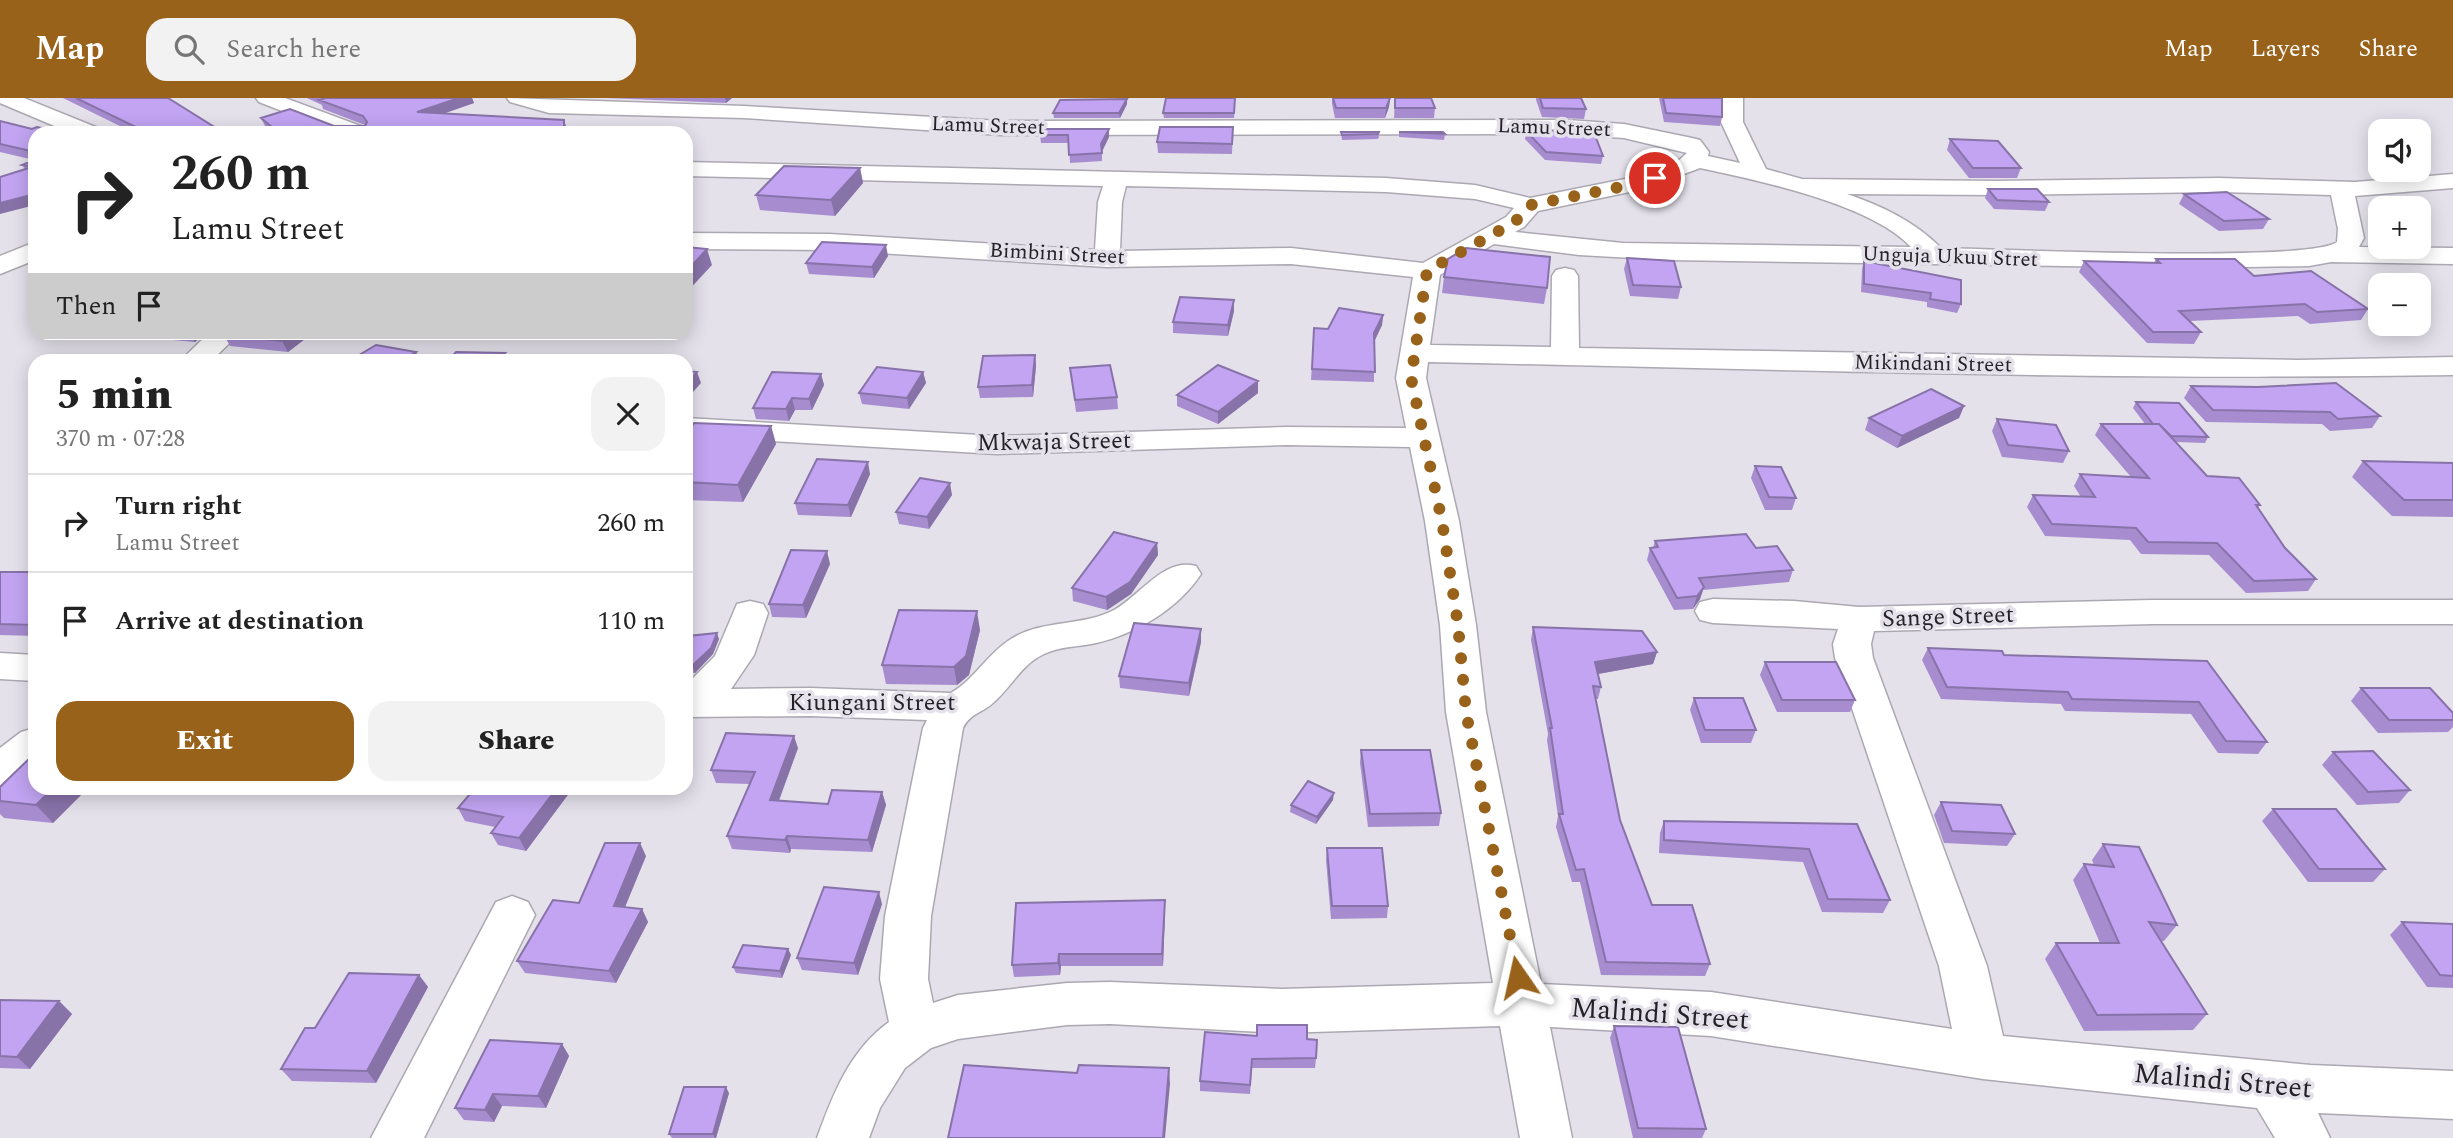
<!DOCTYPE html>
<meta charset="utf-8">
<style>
:root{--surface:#fff;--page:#f2f2f2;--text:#222;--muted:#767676;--line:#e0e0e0;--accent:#98621a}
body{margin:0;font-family:Spectral,serif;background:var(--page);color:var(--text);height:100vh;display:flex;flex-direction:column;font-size:26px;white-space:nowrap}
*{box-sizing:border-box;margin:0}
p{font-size:23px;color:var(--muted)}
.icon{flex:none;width:38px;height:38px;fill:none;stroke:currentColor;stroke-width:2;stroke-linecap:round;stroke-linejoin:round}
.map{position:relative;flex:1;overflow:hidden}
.sheet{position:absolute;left:28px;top:256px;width:665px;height:441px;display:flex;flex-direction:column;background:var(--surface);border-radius:21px;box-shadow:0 4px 18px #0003}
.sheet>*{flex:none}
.top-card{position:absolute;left:28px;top:28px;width:665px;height:214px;border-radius:21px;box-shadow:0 4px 18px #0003;background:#fff;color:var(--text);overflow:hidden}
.fabs{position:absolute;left:2368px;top:21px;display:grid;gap:14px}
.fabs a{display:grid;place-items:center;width:63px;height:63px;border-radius:14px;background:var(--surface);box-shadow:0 4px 18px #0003;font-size:35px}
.pin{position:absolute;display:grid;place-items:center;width:60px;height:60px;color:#fff;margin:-30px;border:4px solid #fff;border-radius:50%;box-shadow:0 2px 7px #0007}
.me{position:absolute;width:77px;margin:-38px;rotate:349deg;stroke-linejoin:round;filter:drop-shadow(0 0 5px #0008)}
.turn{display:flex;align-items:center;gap:24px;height:147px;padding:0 28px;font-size:32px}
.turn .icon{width:91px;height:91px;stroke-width:2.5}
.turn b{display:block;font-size:49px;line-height:60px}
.then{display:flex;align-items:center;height:66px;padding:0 28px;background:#0003;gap:14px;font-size:26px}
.round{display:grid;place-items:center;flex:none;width:74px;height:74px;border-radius:21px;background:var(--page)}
.summary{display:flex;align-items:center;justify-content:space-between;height:119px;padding:0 28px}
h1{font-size:42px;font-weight:800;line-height:52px}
.button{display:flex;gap:14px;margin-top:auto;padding:14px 28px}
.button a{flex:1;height:80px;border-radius:21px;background:var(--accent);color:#fff;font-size:28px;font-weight:800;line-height:80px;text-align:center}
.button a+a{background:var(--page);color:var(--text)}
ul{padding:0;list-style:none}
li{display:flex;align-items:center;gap:21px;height:98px;padding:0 28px;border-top:2px solid var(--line)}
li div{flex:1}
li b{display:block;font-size:26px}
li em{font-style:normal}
header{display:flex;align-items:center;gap:42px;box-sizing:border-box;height:98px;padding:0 35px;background:var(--accent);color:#fff}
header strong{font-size:33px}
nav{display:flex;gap:38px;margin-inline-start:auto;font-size:24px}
.search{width:490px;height:63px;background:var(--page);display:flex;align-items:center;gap:18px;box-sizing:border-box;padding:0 24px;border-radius:21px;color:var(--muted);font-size:26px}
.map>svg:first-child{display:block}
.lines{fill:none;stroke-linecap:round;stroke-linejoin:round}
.minor-casing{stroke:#aca8b2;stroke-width:3}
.minor{fill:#fff;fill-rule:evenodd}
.wall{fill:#a78dd0}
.shaded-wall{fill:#8873a9}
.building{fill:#c2a4f2;stroke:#8873a9;stroke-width:2}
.route{stroke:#98621a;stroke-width:12;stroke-dasharray:0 21.6}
.labels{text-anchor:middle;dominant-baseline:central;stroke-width:7;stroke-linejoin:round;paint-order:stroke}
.far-street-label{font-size:21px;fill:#242226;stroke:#e4e1eb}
.street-label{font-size:24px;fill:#242226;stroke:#e4e1eb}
.near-street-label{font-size:28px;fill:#242226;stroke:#e4e1eb}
</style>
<header>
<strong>Map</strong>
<div class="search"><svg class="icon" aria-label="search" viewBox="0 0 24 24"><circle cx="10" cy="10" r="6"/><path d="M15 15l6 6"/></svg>Search here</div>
<nav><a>Map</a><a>Layers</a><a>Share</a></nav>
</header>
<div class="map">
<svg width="2453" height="1040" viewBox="0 0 2453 1040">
<rect width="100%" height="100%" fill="#e4e1eb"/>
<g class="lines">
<defs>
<path id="minor" d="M0,0h24l74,30 3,5h-30l-71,-30z
M256,0h29l81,30 3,5h-31l-79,-31z
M507,0l237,8 257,15 566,-1 57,4 68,14 8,2 9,12 -1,4 32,7 -19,-41 2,-24h20v24l23,47 36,10 193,2 224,-3 136,4 98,-8v14l-98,8 9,42 -5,9 94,1v16l-122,-2 -22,4 -115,2 -526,-8 -89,-5 -85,-11 -54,31 -10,70 121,2 1,-71 4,-6 9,-2 9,2 4,6 1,72 719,12 155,-3v18c-342,6 -684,-6 -1025,-13l-2,16 33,143 17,104 10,87 55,272 170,8 241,37 -13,-63 -104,-308 -2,-14 5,-15 -125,-6 -13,-3 -5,-9 5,-9 13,-3 81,2 65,6 293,-7h301v24h-301l-278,7 -3,13 2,14 114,308 16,70 308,29 142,6v48l-135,-6 12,25h-55l-18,-30 -274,-29 -272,-43 -161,-9 22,111h-52l-20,-112 -218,7 -172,-9 -43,1 -109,14 -27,9 -26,20 -25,40 -11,30h-52c16,-44 33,-88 72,-116l-9,-43 5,-63 38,-188 4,-8 -117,-4 -124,1v-32l29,-29 22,-52 13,-3 13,3 5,9 -14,42 -23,34 79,-1 141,5c24,-14 37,-40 60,-54 31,-20 71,-12 103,-29 27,-15 50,-53 82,-44l5,8c-23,35 -65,60 -105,69 -17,4 -36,3 -52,11 -22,10 -32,32 -50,48 -11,11 -24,11 -31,26l-32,188 -3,63 5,24 25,-8 109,-12 43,-1 172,7 211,-6 -47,-271 -6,-87 -15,-104 -15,-74 -124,-2 -289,9 -311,-18v-18l311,18 289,-9 120,1 -10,-50 17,-101 -122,-13 -184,3 -278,-17 -143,-1v-16l143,1 266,16 3,-48 5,-16 -417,-10v-14l700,16 89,7 55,13 100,-20 48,-17 9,-8 -63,-15 -57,-4 -566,1 -257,-17 -195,-5 -39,-11zM1700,70c57,12 171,36 211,79l-288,-4 -108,-11 9,-5 14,-16 106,-22zM1126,88l260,6 89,7 39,9 -8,9 -83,46 -132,-15 -171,3 2,-49zM2219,94l112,3 7,34 -1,13c-27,21 -341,7 -396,6 -27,-27 -59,-42 -94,-54l148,1z
M35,144v18l-35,14v-18z
M210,234h31l-29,28h-31z
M0,555l35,2v26l-35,-2z
M35,630v37l-20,16 -15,5v-38l21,-16z
M512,798l16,6 7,13 -111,223h-53l125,-236z"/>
</defs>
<!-- minor casing -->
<use href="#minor" class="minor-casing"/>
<!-- minor -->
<use href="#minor" class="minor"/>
</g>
<!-- wall -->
<path class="wall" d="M63,0h105l56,35h-90z
M307,0h165l2,5 -30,10 123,16v4h-295l-6,-5 -5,-10 73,8h31v-1l-42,-16 -1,-4z
M606,0h126l-6,5z
M1332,0h58l-1,9 -4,11h-50l-3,-14z
M1395,0l40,10 -1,10h-40z
M1536,0h45l5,11 -2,10 -42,-2 -6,-17z
M1659,0h63v19l-2,9 -56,-4z
M1235,4l-1,16h-70l-1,-5z
M1127,6l-7,14h-66l-1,-5z
M0,23l35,12v72l-10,-36 -3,-4 12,-5 -34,-8z
M1233,29l-1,27 -74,-1 -1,-11z
M1109,31v8l-7,15v9l-32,2 -1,-20h-28l-1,-8z
M1526,33l77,25 -2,8 -56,-4 -20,-21z
M1341,34l37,2 1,3 -1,2 -36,1z
M1399,34l46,2 -1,6 -45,-3z
M1950,41l71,29 -4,10h-48l-22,-28z
M860,70l3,15 -28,33 -75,-6 -4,-15z
M1988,91l61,13 -4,9 -51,-2 -9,-11z
M2184,96l85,25 -6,10 -44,2 -40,-27z
M888,158l-14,22 -65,-4 -3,-11z
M1627,160l54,29 -3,12 -48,-3 -6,-27z
M2156,161l98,17 114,33 -7,11 -51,4 -12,-8 -108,5 11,11 -7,12 -47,-1 -68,-71 5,-11 70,2z
M1864,163l97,43 -4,9 -30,-6v-5l-66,-10 1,-23z
M1444,179l103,11 -3,16 -102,-11z
M1234,213l-6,25 -55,-3v-11z
M1383,217l-1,10 -8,17v40l-63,-2 3,-52 14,1z
M148,234h58l-11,10 -44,-4z
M314,234l-26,20 -58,-6 -6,-11z
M1035,257l1,11 -3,31 -53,1 -2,-11z
M1070,270l47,29 1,12 -42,3z
M923,274l3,11 -17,26 -47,-5 -3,-11z
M821,276l3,11 -12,25h-17l-6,11 -33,-2 -3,-11z
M1258,283v12l-40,31 -41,-18v-11z
M2191,288l189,30 -8,12 -42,3 -8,-7 -116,-2 -22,-24z
M2136,304l72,35 -3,6 -29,-1 31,34 53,29 -2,3 27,40 31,31 -8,12 -62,2 -37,-38 -68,-1 -11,-14 -85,-4 -18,-29 6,-12 48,2 -7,-11 6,-12 51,3 -36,-42 6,-11h44l-12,-16z
M1964,308l-5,12 -62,30 -32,-18 4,-12z
M1997,321l72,32 -6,12 -61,-6 -10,-26z
M771,328l5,18 -33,58 -57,-2v-65z
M2363,363l90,2v54l-61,-1 -40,-39z
M1755,368l41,32 -4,12h-27l-14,-32z
M870,376l-19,43 -53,-2 -3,-12z
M952,397l-23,34 -30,-5 -3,-12z
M1655,443l101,7 37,22 -4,12 -86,8 -3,9 -7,10 -19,1 -27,-50 3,-12h3z
M1157,445l1,12 -27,39 -24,16 -34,-9 -1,-13z
M830,466l-24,54 -34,-1 -3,-13z
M35,472v66l-35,-1v-63h33z
M1533,529l124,25 -4,12 -55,10 3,13 -3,12h-2l24,121 32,85 58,59 -5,12 -104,-1 -21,-93h-8l-16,-55 2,-11 -11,-76 1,-6 -17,-94z
M1201,531v13l-12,54 -69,-8 -1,-12z
M980,532l-11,45 -12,10 -71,-1 -4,-19z
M719,541l-6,15 -18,19h-9v-31z
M1928,550l76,7 203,6 60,81 -9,12 -40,-1 -27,-39 -126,-3 -4,-7 -120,-5 -19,-39z
M1765,564l90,38 -5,12h-73l-17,-37z
M2361,590l92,25v14l-5,5 -70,1 -27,-32z
M1694,600l62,32 -5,13h-50l-11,-33z
M798,650l-19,53 49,3 54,-12 4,13 -14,47 -81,-3 -1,4 -58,-4 -5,-13 23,-52 -34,-1 -5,-13z
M1361,652l80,63 -2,13 -71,1 -8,-64z
M2333,654l77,38 -11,13 -42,2 -35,-40z
M0,689l35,1h117l-5,6 -59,-6 -35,35 -49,-5 -4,-4z
M573,690l-47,63 -28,-6 -7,-12 4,-6 -30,-6 -7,-13z
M1333,702l-17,24 -26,-12 1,-7z
M1941,704l74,32 -8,12 -63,-3 -10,-28z
M2273,711l112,60 -12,13h-65l-46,-61z
M1664,723l193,3 33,76 -7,13 -61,-1 -19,-50 -144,-9 1,-20z
M2103,746l74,81 -13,16h-3l46,73 -14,16 -109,1 -39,-72 11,-16h44l-27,-63 11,-16 10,1 -2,-5z
M1327,750l61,58 -1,12 -56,1 -5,-59z
M646,758l-21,51 17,2 6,13 -32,61 -91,-10 -8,-12 62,-58z
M1165,802v12l-2,54h-102l-1,9 -46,2 -2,-12z
M882,806l-24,71 -56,-5 -5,-12z
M2402,824l51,2v64l-26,-1 -37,-52z
M788,851l3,6 -9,23 -46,-5 -3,-6z
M419,877l9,12 -52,96 -84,-2 -11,-12 34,-41z
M0,902l59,1 13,13 -42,55 -30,-1z
M1614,928l92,103 -4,9h-69l-23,-100z
M1205,934l102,7 9,19 -1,10h-63l-2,26 -50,-3v-10z
M562,946l7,12 -23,52 -44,-2 -8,16 -30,-2 -9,-12z
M729,995l-13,45h-44l-3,-4z"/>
<!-- shaded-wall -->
<path class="shaded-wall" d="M459,0h13l2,5 -54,19 -3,-10z
M725,0h7l-6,5z
M1390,0l-1,9 -4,11 1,-10z
M1127,1v5l-7,14 -1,-5z
M564,22l3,9v4h-3z
M1109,31v8l-8,16v-9z
M860,70l3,15 -28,33 -4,-16z
M35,96v11l-35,9v-11z
M886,147l2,11 -14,22 -2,-11z
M707,151l5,16 -26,28v-21z
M1234,202v11l-6,25v-11z
M1383,217l-1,10 -9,19 1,-11z
M190,234h16l-11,10z
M293,234h21l-26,20 -6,-11z
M416,254l4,8h-17z
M1035,257l1,11 -3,31 -1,-12z
M697,274l4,11 -15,17v-16z
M923,274l3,11 -17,26 -2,-11z
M821,276l3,11 -12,25 -3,-11z
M1258,283v12l-40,31v-12z
M792,300l3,12 -6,11 -3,-12z
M1964,308l-5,12 -62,30 5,-12z
M771,328l5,18 -33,58 -5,-17z
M868,364l2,12 -19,43 -3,-12z
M950,385l2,12 -23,34 -2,-12z
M1157,445l1,12 -27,39 -24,16 -1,-13z
M827,453l3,13 -24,54 -3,-13z
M1704,489l-4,12 -7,10 4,-13z
M977,513l3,19 -11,45 -12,10 -3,-18z
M1201,531v13l-12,54v-13z
M717,535l2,6 -6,15 -18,19 -3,-7z
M1657,554l-4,12 -61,11 3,-13z
M794,638l4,12 -24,65 -4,-13z
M53,690h35l-35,35 -17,-18z
M142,690h10l-5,6z
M557,690h16l-47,63 -7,-13z
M882,694l4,13 -14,47 -4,-12z
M1334,695l-1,7 -17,24 1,-7z
M787,738l4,13 -1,4 -5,-13z
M640,745l6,13 -26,63 -6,-13z
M879,794l3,12 -24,71 -4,-12z
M1165,802v12l-2,54 -1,-12z
M642,811l6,13 -32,61 -7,-12z
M788,851l3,6 -9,23 -2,-7z
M1059,856l2,12 -1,9 -2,-12z
M419,877l9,12 -52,96 -9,-12z
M59,903l13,13 -42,55 -13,-12z
M562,946l7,12 -23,52 -8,-12z
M1169,970l1,16 -5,54h-2z
M726,989l3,6 -13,45h-1l-2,-4z
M493,996l9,12 -8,16 -9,-12z"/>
<!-- building -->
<path class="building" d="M76,0h92l56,35h-76z
M322,0h137l-42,14 147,8v13h-285l-18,-15 29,-9 44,17h31l2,-4 -4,-6 -44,-16 4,-1z
M1166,0h69l-1,15h-71z
M1333,0h57l-4,10h-50z
M1395,0h36l4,10h-40z
M1540,0h41l5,11 -43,-1z
M1663,0h59v19l-56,-4z
M1127,1l-8,14h-66l7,-13z
M0,23l32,8 5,-2 27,6h-29v19l-35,-8z
M1160,29h73l-1,17 -75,-2z
M1043,31h66l-8,15 1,9 -33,2 -1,-20h-28z
M1593,32l10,26 -57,-4 -20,-21z
M1341,34h38l-1,2 -36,1z
M1399,34h44l2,2z
M1950,41l48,2 23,27h-48z
M35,62v34l-35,9v-26l32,-10 -10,-2z
M784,68l76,2 -29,32 -75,-5z
M1988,91h49l12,13 -52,-2z
M2227,94l42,27 -45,2 -40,-27z
M822,144l64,3 -14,22 -66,-4z
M686,149l21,2 -21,23z
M1466,150l84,9 -3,31 -103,-11 4,-18z
M1627,160l47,3 7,26 -48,-2z
M2156,161h79l19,17 57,-5 57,38 -51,3 -12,-8 -126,7 22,21h-48l-69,-71 76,2z
M1864,163l97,19v24l-31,-5 1,-6 -67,-9z
M1180,199l54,3 -6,25 -55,-3z
M1339,210l44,7 -9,18 1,39 -63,-3 2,-41 14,1z
M227,234h66l-11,9 -58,-6z
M376,247l40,7 -13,8h-52z
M456,254l49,1 -2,2 47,5h-101z
M1035,257l-3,30 -54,2 5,-31z
M1110,267l7,32 -42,3 -5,-32z
M1218,267l40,16 -40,31 -41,-17z
M877,269l46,5 -16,26 -48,-5z
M686,273l11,1 -11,12z
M772,274l49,2 -12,25 -17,-1 -6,11 -33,-1z
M2336,285l44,33 -42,3 -8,-7 -117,-2 -22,-24 67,1z
M1931,291l33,17 -62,30 -33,-18z
M2136,304l43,1 29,34 -37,-1 -12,-12h-6z
M1997,321l59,6 13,26 -61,-6z
M694,325l77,3 -33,59 -52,-3v-47z
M2101,326h58l48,52 32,2 21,27h-4l29,43 31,31 -62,2 -37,-38 -69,-1 -12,-14 -84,-4 -19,-29 62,2 -15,-23 69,4z
M817,361l51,3 -20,43 -53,-2z
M2363,363l90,2v37h-49z
M1755,368l26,1 15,31 -27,-1z
M920,380l30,5 -23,34 -31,-5z
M1114,434l43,11 -27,39 -24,15 -34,-9z
M1746,436l10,14 21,-2 16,24 -94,8 5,9 -7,9 -20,2 -27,-50 8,-1 -3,-6z
M791,452l36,1 -24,54 -34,-1z
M35,472v55l-35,-1v-52h33z
M899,512l78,1 -11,45 -12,11 -72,-2z
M1134,525l67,6 -12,54 -70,-7z
M1533,529l109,4 15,21 -62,10 6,25 -8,-1 27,134 32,85h40l18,59 -104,-2 -22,-93 -8,1 -17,-56h4l-13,-86h2z
M717,535l-6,15 -19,18 -6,1v-25l2,-6z
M1928,550l74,3 2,4 203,6 60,81 -41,-1 -27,-39 -127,-3 -4,-7 -121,-5z
M1765,564h71l19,38h-73z
M2361,590h69l23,25v7h-64z
M1694,600h49l13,32h-51z
M726,635l68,3 -24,64 58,4 4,-14 50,2 -14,48 -81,-4 -2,4 -58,-4 28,-64 -44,-2z
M1361,652h69l11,63 -71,1z
M2373,653l37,39 -42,2 -35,-40z
M35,655v35h18l-17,17 -36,-4v-14z
M1308,683l26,12 -17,24 -26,-12z
M475,690h82l-38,50 -28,-5 12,-16 -45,-9z
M1941,704l60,3 14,29 -63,-3z
M2273,711h63l49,60h-66z
M1664,723l193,3 33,76 -62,-1 -19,-50 -145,-9z
M605,745h35l-26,63 28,3 -33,62 -92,-10 36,-61 26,3z
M2103,746l36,3 38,78 -28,-3 58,92 -110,1 -41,-72h63l-35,-79 30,3z
M1327,750h55l6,58h-56z
M824,789l55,5 -25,71 -57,-5z
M1165,802l-3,54h-103l-1,9 -46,2 4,-62z
M2402,824l51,2v52l-13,-1z
M743,847l45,4 -8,22 -47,-4z
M349,875l70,2 -52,96 -86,-2 24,-41h10z
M0,902l59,1 -42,56 -17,-1z
M1257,927h50v14l10,1 -1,18 -64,1 -2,26 -50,-4 5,-49 52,4z
M1614,928l64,1 28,102 -68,-1z
M490,942l72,4 -24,52 -45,-2 -8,16 -30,-2z
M964,967l113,8 2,-8 90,3 -6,70h-215z
M684,989h42l-13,47h-44z"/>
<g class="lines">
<!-- route -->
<path class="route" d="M1518,879l-52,-265 -8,-87 -16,-104 -31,-143 16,-107 88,-49 15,-17 106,-21 19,-6"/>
</g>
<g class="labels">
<!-- far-street labels -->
<g class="far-street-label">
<text transform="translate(988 28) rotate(2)">Lamu Street</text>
<text transform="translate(1554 30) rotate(2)">Lamu Street</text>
<text transform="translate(1057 156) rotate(3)">Bimbini Street</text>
<text transform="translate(1950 159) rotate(2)">Unguja Ukuu Stret</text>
<text transform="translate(1933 266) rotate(1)">Mikindani Street</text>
</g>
<!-- street labels -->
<g class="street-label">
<text transform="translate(1054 344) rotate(-1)">Mkwaja Street</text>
<text transform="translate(1948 519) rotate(-2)">Sange Street</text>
<text x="872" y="605">Kiungani Street</text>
</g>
<!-- near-street labels -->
<g class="near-street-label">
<text transform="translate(1660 916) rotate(4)">Malindi Street</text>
<text transform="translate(2223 983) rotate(5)">Malindi Street</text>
</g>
</g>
</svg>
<div class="fabs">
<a><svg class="icon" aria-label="sound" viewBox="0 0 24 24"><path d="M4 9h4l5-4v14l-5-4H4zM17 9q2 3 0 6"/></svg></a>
<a>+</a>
<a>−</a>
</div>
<div class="pin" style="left:1655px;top:80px;background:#d93025"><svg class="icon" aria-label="arrive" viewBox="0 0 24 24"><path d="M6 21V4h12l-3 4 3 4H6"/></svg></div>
<svg class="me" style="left:1518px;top:879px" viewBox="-20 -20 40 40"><path d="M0-17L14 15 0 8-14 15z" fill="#98621a" stroke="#fff" stroke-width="4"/></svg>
<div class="top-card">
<div class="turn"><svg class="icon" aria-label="right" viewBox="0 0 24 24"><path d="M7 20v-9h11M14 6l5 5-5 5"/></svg><div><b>260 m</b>Lamu Street</div></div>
<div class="then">Then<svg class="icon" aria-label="arrive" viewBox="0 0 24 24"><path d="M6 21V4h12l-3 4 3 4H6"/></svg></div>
</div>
<section class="sheet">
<div class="summary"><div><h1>5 min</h1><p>370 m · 07:28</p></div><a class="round"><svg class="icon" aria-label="close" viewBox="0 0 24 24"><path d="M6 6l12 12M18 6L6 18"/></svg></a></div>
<ul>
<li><svg class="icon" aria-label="right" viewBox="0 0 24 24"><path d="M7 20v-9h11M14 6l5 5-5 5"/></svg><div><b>Turn right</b><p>Lamu Street</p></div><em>260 m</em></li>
<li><svg class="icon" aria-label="arrive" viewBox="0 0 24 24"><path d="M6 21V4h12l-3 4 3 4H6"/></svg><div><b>Arrive at destination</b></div><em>110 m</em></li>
</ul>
<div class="button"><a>Exit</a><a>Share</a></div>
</section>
</div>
